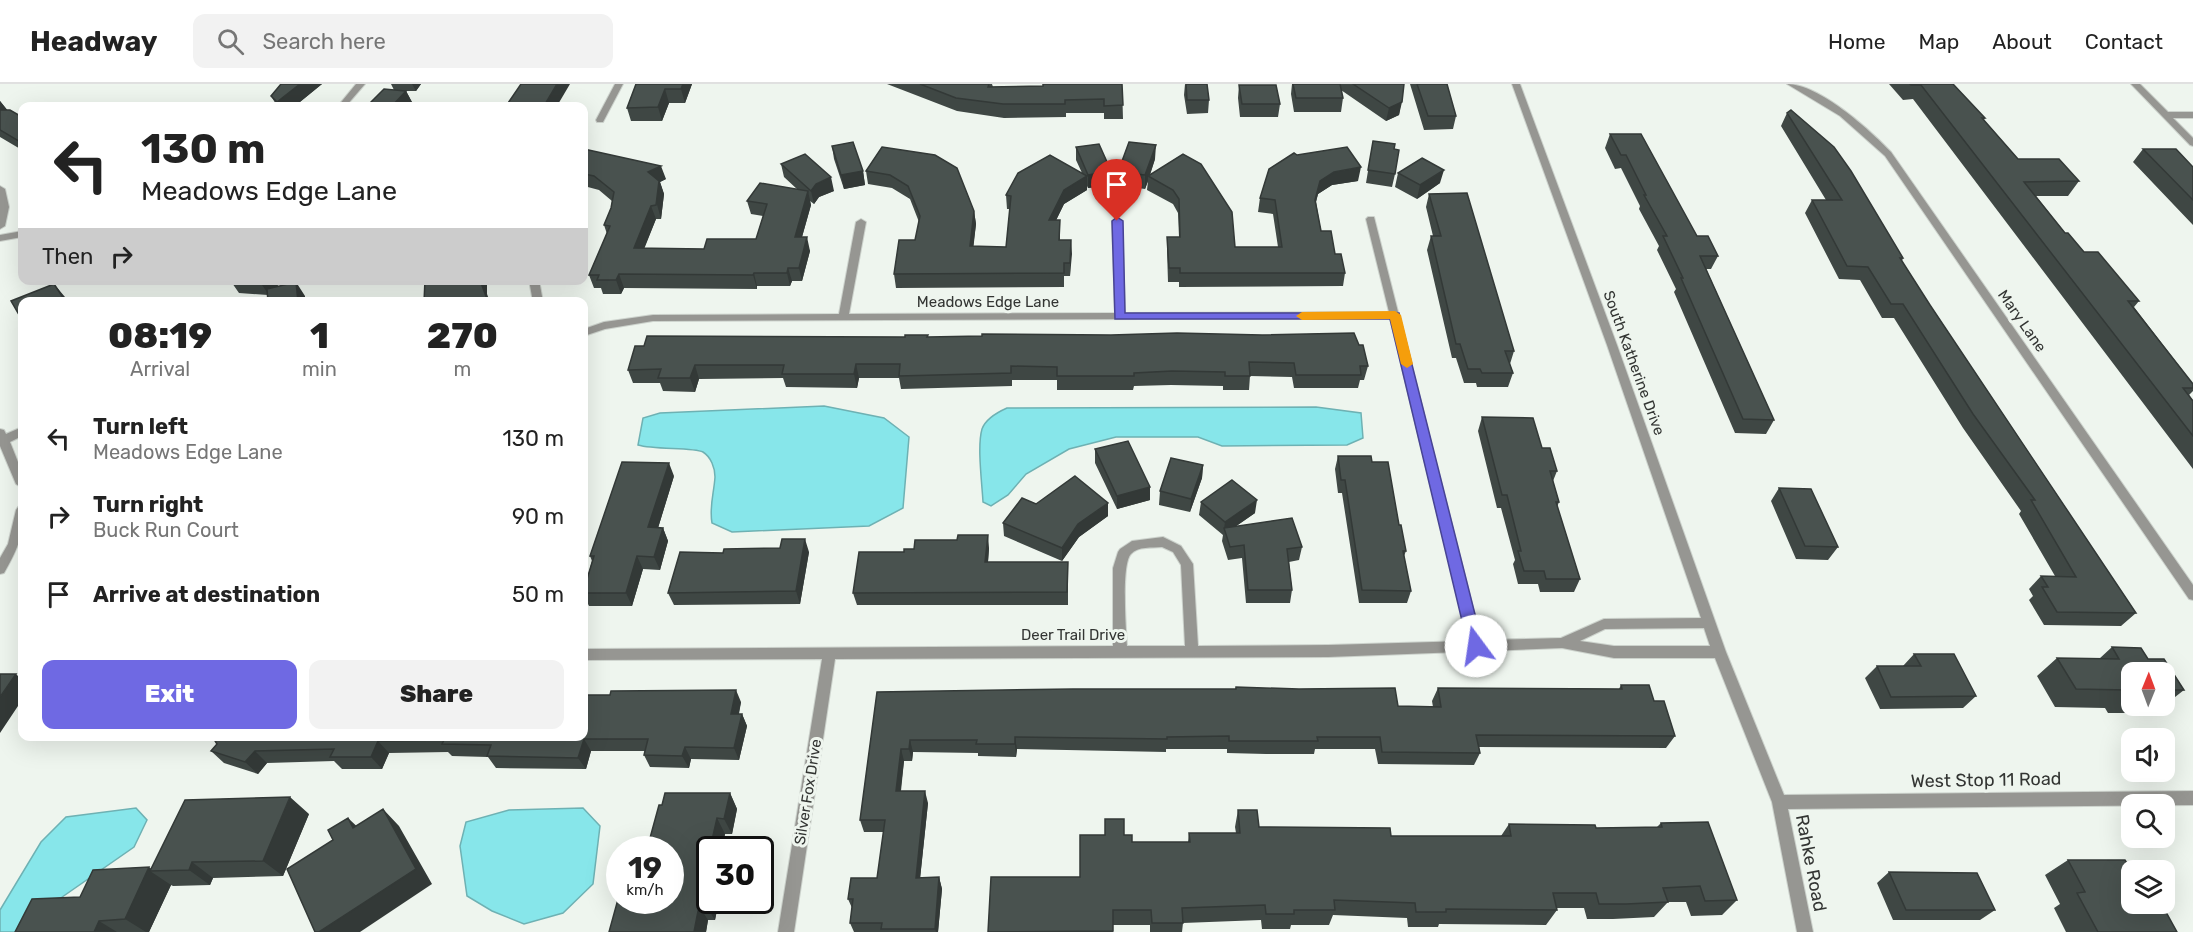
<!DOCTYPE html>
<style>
:root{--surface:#fff;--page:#f2f2f2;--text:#222;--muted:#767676;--line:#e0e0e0;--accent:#6f69e3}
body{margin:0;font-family:Rubik,sans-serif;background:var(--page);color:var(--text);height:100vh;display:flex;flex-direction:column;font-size:22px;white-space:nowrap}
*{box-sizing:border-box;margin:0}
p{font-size:20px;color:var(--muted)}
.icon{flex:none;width:33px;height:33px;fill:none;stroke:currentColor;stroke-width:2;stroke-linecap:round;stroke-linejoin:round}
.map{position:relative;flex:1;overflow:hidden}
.drawer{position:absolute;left:18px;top:213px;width:570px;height:444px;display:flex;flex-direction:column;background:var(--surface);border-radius:12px;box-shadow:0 6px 24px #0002}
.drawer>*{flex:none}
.guide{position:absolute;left:18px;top:18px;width:570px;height:183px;border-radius:12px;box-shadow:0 6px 24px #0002;background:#fff;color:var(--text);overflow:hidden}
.needle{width:39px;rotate:1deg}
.controls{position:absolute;left:2121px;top:578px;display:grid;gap:12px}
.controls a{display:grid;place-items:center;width:54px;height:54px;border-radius:12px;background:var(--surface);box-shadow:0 6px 24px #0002;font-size:30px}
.speed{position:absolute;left:606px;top:752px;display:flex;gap:12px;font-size:30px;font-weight:700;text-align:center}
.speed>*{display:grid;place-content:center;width:78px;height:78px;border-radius:50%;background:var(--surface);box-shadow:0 6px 24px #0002;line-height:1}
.speed small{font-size:15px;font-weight:400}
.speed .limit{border:3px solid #111;border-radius:9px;background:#fff;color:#111}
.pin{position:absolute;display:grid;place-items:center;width:51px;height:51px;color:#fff;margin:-62px -26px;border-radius:50% 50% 50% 0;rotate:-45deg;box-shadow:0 0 6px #0007}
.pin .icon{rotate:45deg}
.me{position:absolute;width:66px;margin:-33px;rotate:346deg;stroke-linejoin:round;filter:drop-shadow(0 0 4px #0008)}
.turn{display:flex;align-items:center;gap:21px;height:126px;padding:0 24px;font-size:27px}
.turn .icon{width:78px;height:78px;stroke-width:2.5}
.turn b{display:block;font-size:42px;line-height:51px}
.then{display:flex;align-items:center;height:57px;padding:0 24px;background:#0003;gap:12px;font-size:22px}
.eta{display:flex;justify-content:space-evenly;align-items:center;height:102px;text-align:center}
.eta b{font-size:36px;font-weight:800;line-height:42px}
.cta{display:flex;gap:12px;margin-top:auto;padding:12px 24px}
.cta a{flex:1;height:69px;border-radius:12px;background:var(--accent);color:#fff;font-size:24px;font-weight:800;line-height:69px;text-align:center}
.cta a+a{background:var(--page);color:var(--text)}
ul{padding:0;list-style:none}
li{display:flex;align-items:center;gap:18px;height:78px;padding:0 24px}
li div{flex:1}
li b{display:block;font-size:22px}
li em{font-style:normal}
header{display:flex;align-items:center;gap:36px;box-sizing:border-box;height:84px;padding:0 30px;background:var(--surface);border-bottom:2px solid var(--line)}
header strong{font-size:28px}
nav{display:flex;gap:33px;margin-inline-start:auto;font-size:21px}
.search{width:420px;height:54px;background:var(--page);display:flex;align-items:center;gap:15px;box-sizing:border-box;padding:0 21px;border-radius:12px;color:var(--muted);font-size:22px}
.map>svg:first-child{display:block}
.water{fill:#87e6ea;stroke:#6eb1b3;stroke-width:1.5}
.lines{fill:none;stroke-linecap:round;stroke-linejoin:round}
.street-casing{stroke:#ccd2cc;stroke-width:2}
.street{fill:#969692;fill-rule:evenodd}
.wall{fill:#3f4744;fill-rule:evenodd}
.shaded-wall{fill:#333937}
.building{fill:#49524f;stroke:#333937;stroke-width:1.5}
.route{fill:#6f69e3;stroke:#484494;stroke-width:1.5}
.slow{fill:#f59e0b}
.labels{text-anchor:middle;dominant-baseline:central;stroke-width:6;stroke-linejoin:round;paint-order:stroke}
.street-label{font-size:15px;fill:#333533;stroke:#eef5ee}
.near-street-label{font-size:18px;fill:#333533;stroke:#eef5ee}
</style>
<header>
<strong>Headway</strong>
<div class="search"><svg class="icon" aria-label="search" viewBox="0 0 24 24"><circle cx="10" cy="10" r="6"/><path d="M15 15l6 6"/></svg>Search here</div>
<nav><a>Home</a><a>Map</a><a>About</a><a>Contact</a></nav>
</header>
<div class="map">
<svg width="2193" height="848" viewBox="0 0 2193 848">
<rect width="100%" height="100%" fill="#eef5ee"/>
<!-- water -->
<path class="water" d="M824,322l60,12 25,19 -6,71 -34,18 -137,6 -20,-9c-3,-16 2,-30 3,-46 0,-9 -4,-20 -12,-25 -10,-5 -48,-2 -65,-7l5,-27 17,-5z
M1316,323l45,6 2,25 -16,7 -125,1 -24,-9h-82l-47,12 -43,25 -18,21 -17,11 -8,-4c-1,-19 -6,-56 -1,-73 4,-11 16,-17 25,-21z
M136,724l11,12 -13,27 -102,71 -13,14h-19v-22l41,-68 25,-25z
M583,724l17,18 -7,58 -30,29 -39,11 -32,-13 -25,-15 -7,-50 6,-24 43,-12z"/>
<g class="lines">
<defs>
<path id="street" d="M356,0h9l-19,22h-8z
M615,0h8l-20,38h-6l-1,-2z
M1512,0h8l97,261 109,307 58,143 409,-4v14l-405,4 25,123h-16l-25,-130 -57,-144h-101l-52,-10 -234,9 -493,2 -41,273h-16l44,-273 -238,1v-11l529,-3v-78l5,-16 2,-3 12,-8 31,-4 18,9 12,18 5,82 130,-1 140,-4 -78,-323 -737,3 -48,8 -21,7v-7l20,-7 49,-7 186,-1 17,-92 5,-3 5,3 -17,92 266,-1 -3,-92 5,-3 5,3 3,92 264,-1 -23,-93 2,-2h6l107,423 80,-2 43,-19 97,-1 -94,-273zM1162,463l11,5 8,13 4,81h-58c-1,-16 -6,-82 4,-92 7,-8 21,-6 31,-7zM1704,544l6,18h-96l-34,-5 25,-12z
M1787,0c32,0 82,45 104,68l302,433v15l-4,-1 -304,-443 -45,-40z
M2131,0h9l28,28h25v6h-20l20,20v8l-3,-1z
M0,102l5,3 4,18 -4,19 -5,3z
M22,147v6l-22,4v-6z
M529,196h10l4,22h-10z
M22,343v9l-12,6 12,30v16l-6,-4 -16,-38v-17l4,1 2,4z
M22,421c3,29 -4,43 -18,68l-4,1v-16l8,-14 8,-34 2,-3z"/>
</defs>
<!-- street casing -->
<use href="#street" class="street-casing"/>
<!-- street -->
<use href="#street" class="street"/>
</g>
<!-- wall -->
<path class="wall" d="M281,0h41l-27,22h-18l-6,-10z
M391,0h30l-5,7h-14h4l7,13 -2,2h-44l27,-16z
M636,0h56l-7,19h-16l-7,18h-31l-4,-13z
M887,0h105l1,3 50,-1 79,-2 1,35h-19v-6h-38v4l-62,1 -47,-7z
M1185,0l24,16 -1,13 -21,1 -3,-19z
M1292,0h112l-5,31 -13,6 -45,-31 2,8 -2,14h-47l-3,-18z
M1410,0h37l9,32 -3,13 -29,1z
M1889,0h64l32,34 -1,2 34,39 61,22 -11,15h-32l29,37 19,19 55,49 -5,6 59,77v7l-4,4 4,6v68l-280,-370 -10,1z
M1239,1l41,19 -2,13h-38l-2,-19z
M0,17l7,9 15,7v33l-22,-13z
M1787,29l116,145 -1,3 28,44 206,308 -15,13 -77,-1 -15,-25 4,-4 -4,-7 12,-13h14l-36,-62 2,-3 -58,-83 -69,-110h-12l-22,-38 -21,-1 -34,-66 7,-13h14l-45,-74z
M1610,50l87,102 21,20 -7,13h-5l68,151 -8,14 -31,-1 -61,-141 2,-3 -19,-39 2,-4 -20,-37 1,-3 -19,-38 -6,1 -10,-21z
M1373,57l22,33 -3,13 -26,-4z
M832,62l31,25 2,14 -21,4 -10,-30z
M882,63l92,64 2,13 -3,23h33l4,-38h-3l-1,-14 76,-22 -6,-13v-13l35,24v14l-23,3 -1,-2v4l-23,14 -8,16 4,13v7h11l-1,36h-6v11l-168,1 -2,-14 21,-34 4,-18 -9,-23 -18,-11 -24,-4 -2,-13z
M584,65l82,30 -6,3 4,12 -3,25h-5l-12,29 60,1 52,-10 7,-23 -12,-2 -4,-13 51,-11 -14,-13 -3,-13 53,27 -15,6 -5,7 -4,-3 1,4 -9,32 8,14 -8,30h-10l-2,5h-33v3l-133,-1 -3,6h-18l-2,-6h-7l-5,-13 18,-41 -3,-9 7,-17 1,-7 -13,-11 -15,-4z
M2143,65l50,18v58l-60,-63z
M1183,70l52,93h43l-5,-33 -15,-2 2,-14 9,-29 89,12 -26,4 -14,9 -2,8 5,29 24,42 -2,13 -164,1v-5h-11l-1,-32v-13h12l-1,-24 -5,-9 -26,-14 1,-9 -3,8 -27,-4v-13l37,-13 -5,16z
M1398,89l42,10 -23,16 -22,-12z
M1429,110l85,157 -4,13 3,9 -5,14h-31l-1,-4h-12l-8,-25h-4l-25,-108 4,-14h2l-7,-29z
M230,196h52l-5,7 28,9 -37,-1 -29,-2z
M928,253l440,29 -4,14h-4l-2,8h-64l-2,-11 -42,-1 -1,14h-26v-4l-52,-1 -37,1 -1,4h-76v-10h-45v6l-111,3 -2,-11h-40l-2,10 -71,-1 -3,-9 -84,1 -4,13 -32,-1 -3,-8h-27l-5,-13z
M1482,333l60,31 15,23 -4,10 6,21 -2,5 23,72 -6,13h-34l-2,-8h-20l-5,-20 2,-4 -14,-52h-4l-19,-77z
M1095,365l55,51 -33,9 -22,-46z
M1338,372l34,6 27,63 7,26 -2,5 7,35 -4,12h-48l-17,-110h-4l-3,-24z
M1203,381l-1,13 -12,34 -31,-7 1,-14z
M674,392l-16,52h5l5,13 -8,29 -17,-1 -11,37h-43l-5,-10v-7l8,-28 -2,-5z
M1779,404l59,59 -10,13 -32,-1 -25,-58z
M1201,418l54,11 -20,14 67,20 -3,13 -10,2 3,28 -2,13h-44l-4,-45 -14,2 -6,-19 1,-6 -24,-20z
M1036,420l72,12 -29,21 -17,24 -58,-25 -1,-13z
M989,464l-1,14h80v43h-211l-4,-12 51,-41z
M809,468l-9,52 -126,1 -6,-12 55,-40z
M2112,563l29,1 7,11h16l20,31 -23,18h-19l-7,5h-27l-3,-5 -50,-1 -18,-31 20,-18 42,1zM2132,588h32v33h-32z
M1914,570l62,42 -13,12 -83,1 -15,-31 12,-12h26z
M1621,601l33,16 21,35 -9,12 -187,-1 1,6 -6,12 -96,-1 -3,-15h-60l-1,5h-48l-39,-1v-4h-61v3l-149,-3 -1,8 -38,-1v-3l-65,-1 -1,9h-8l-3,30 27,12 -8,75 19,-1 3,12 -4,43h-84l-4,-9 2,-15 -4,-9 29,-21 7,-46h-20l-4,-12 17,-128 358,-3 1,-2 162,19 35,1 -1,-6 6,-13 181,1z
M741,618l-2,12h3l5,12 -8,34 -48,-1 -2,9 -39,-1 -6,-12 1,-4h-54l-5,18 -90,-1 -8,-11 -36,-1 -4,-4 -59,1 -7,16h-40l-8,-8 -67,2 -9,11 -34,-11 -13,-12 6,-7z
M730,709l7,16 -5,25h-7l-15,66h9l-4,20h-7l-2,12h-97l61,-32 -8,-95z
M1238,726l21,17 132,9h110l8,-12 87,4 61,-1 4,-4 76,77 -15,15 -31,1 -5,-14h-18l-14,15 -41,2h-26l-3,-11h-27v2l-11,15 -107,-1 -1,3h-30l-1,-9 -74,-3 -4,10h-38l-1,4h-28l-1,-9 -78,3 -1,9h-32v-7h-37v7h-125l92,-55 44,-42 8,7h56l1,-9h47l-1,-6z
M309,730l-26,62 -70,2 -3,7 -37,1 -2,-1 -22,47h-134l65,-35 71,-28z
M2068,776l64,43 45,29h-111l-12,-24 6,-4 -15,-29z
M1889,788l106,38 -15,10h-87l-16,-37z"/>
<!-- shaded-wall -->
<path class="shaded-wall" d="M300,0h22l-27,22h-15l-3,-4z
M412,0h9l-5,7z
M557,0h13l-13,22h-13z
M683,0h9l-7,19 -4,-14z
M665,5l4,14 -7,18 -4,-14z
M406,7l7,13 -2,2h-19z
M0,17l9,11 -9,9z
M1402,18l-3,13 -13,6 3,-13z
M1156,61l-1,14 -6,18 -1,-1v5l-3,8v-14z
M661,82l5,13 -6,3 4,12 -3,25 -13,-47z
M1361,83l-3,14 -26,4 -14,9 -5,19 7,-32 14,-9z
M1444,86l-4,13 -23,16 3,-14z
M863,87l2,14 -21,4 -3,-14z
M1111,87v14l-23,3v-13z
M1087,92v14l-23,14 -14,29 -1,-13 15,-30z
M831,93l3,14 -15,6 -5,7 -3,-13 5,-7z
M808,107l3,14 -13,46 -3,-14z
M651,122l5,13 -17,43 -5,-14z
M974,127l2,13 -4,36 -2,-14z
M807,153l3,14 -8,30 -3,-13z
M1071,156l1,14 -2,22v-13z
M788,184l4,13 -2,5 -3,-13z
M754,189l3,13v3l-4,-14z
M619,190l5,14 -3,6 -5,-14z
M262,196h20l-13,15 -9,-13z
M480,196h7v14l3,8h-2z
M296,198l9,14v6h-7z
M54,200l11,13 3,5h-11z
M856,280l3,14 -2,10 -3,-14z
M695,281l4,14 -4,13 -5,-14z
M669,379l5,13 -20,65 -6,-14z
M1203,381l-1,13 -12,34 1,-13z
M1150,403v13l-33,9v-13z
M1257,416l-2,13 -29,20 -2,-4 1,-7z
M1108,419v13l-29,21 -17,24v-13l16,-24z
M663,444l5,13 -8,29 -6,-13z
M988,451l1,13 -2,27 -2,-13z
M805,455l4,13 -9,52 -4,-13z
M637,472l6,13 -11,37 -6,-13z
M16,590l6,6v20l-22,33v-36z
M736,606l5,12 -5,24 -5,-12z
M742,630l5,12 -8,34 -5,-12z
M1015,653l2,12 -1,8 -1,-13z
M584,655l7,12 -5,18 -8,-11z
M910,656l3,12 -1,9 -3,-12z
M378,657l11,12 -7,16 -11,-12z
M685,663l6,12 -2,9 -7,-12z
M901,665l3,12 -5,42 -3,-12z
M255,667l12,12 -9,11 -13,-12z
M925,707l3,12 -9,86 -3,-11z
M730,709l7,16 -5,25 -8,-15z
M290,713l19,17 -26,62 -20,-15z
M383,725l16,17 33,58 -72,48h-41z
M348,734l17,16 -12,-6z
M717,734l8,16 -3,15h-12z
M710,769v31l-5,-8z
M192,778l21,16 -3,7 -21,-15z
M149,783l5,4h-4l21,14 -22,47h-3l-21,-13z
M939,793l3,12 -4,43h-2l-1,-3z
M710,808v8h9l-4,20 -9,-14z
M699,822l9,14 -2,12h-12z
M99,837l18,11h-23z"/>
<!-- building -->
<path class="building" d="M281,0h19l-23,18 -6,-6z
M521,0h36l-13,22h-38z
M636,0h47l-2,5h-16l-7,18 -31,1z
M920,0h69l-1,3 55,-1v-2h79l1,21 -19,1v-7l-39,1v4h-62l-47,-6z
M1186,0h21l2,16h-22z
M1293,0h47l3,14h-47z
M1353,0h51l-2,18 -13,6z
M1417,0h30l9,32h-28z
M1910,0h43l32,34h-3l36,41h41l20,22 -55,1 41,51h3l16,19h14l41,49h-11l65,83v4h-10l10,13v35l-272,-351h-10z
M1239,1h37l4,19h-38z
M384,5l22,2 -14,15h-25z
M0,26h10l12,7v26l-22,-13z
M1791,26l43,37 17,24 52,87h-3l30,47 206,308 -79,-1 -15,-25h6l-7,-11 35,1 -45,-77h4l-62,-86 -70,-110h-12l-23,-37 -21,-1 -35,-66h30l-55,-87z
M1610,50h31l56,102h11l10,20h-18l74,164 -31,-1 -62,-141h2l-20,-42h4l-23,-41h2l-20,-40h-5z
M1373,57l22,3 -1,5 5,1 -4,24 -27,-4z
M853,58l10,29 -22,4 -9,-29z
M1129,58l27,3 -11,30 -27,-3z
M1099,60l12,27 -23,4 -12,-28z
M882,63l53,8 22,13 17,43 -4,35 36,1 5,-51 -5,-1 12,-22 32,-18 37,21 -23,14 -15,30h11l-1,20h12l-1,23h-6v10l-170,1 5,-34h16l5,-24 -12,-30 -18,-11 -24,-4z
M1347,63l14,20 -27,5 -14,9 -5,19 6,31h10l4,23h6l4,19h-165v-5h-11l-2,-31h13l-1,-38 -6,-9 -25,-14 35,-22 18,10 31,48 3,35h47l-7,-47 -15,-2 9,-29 25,-16 3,2z
M584,65l77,17 -13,6 11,9 -3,24 -5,1 -17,42 70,1 3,-10h49l11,-35 -20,-3 13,-18 48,8 -13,46h12l-8,31h-11l-1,5h-33l-1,2 -134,-1 -3,6h-19l2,-5h-10l21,-49 -6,-1 7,-17 3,-16 -20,-16 -10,-2z
M2143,65h33l17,18v33z
M805,70l26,23 -15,7 -5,7 -30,-27z
M1422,74l22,12 -24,15 -22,-12z
M1467,109l47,158h-9l8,22h-31l-2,-4h-12l-8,-25h-4l-25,-108h10l-12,-42z
M244,196h18l-2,2z
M425,196h55l8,22h-53v-2l-11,2z
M296,198l2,20h-30l-1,-13z
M54,200l10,15 -7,3h-35v18l-11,-19z
M1177,249l85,2 92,-2 5,12h4l5,21h-8l1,9h-65l-2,-12 -45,-1 1,14h-25v-4l-53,-1 -38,2v3h-77v-9l-46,-1v7l-112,3 1,-12h-44l-2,10h-72l2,-9h-89l-5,13h-32l3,-9 -33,1 7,-24h9l3,-10 258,1v-2h23l-1,2 55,-1v-2l129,1z
M1482,333l51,1 9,30h8l7,23h-7l9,31h-3l24,77h-34l-2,-8h-20l-6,-20h3l-14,-56h-5z
M1128,357l22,46 -33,9 -22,-47z
M1338,372h33l1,6h16l11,63h2l5,26h-3l8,40 -49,-1 -17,-110h-4z
M1171,374l32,7 -12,34 -31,-8z
M622,378l47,1 -21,64 15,1 -9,29 -17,-1 -11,37h-42v-4l10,-33h-4z
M1075,392l33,27 -30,21 -16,24 -59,-25 19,-25 14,6z
M1232,396l25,20 -32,22 -24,-20z
M1779,404l32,1 27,58 -33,-1z
M1292,434l10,29 -15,2 5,41h-44l-4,-45 -14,2 -6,-19z
M958,451h30l-3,27h83l-1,30 -214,1 6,-41h45v-3h10l1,-9h42z
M782,455h23l-9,52 -128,2 12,-41 43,1 1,-4 56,-1z
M2112,563l29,1 7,11h16l20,31h-20v-18h-32v23h-2l-3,-5 -51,-1 -19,-31 62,1z
M1914,570h40l22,42 -85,1 -14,-31h44z
M0,590h16l-16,23z
M1621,601h28l5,16h10l11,35 -199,-1 4,18 -98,-1 -2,-15h-63l1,4h-89v-5l-62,1v2l-152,-2v7h-39l1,-4h-67l-1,9h-8l-5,42h29l-9,87 23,-1 -4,52h-54l1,-6h-32l3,-24h-5l3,-21h26l8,-58h-25l17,-128 196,-3h163v-2l63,2 96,-1 3,18 43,1 -3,-19 184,1z
M736,606l-5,24h11l-8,34 -49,-1 -3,9 -38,-1 4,-16h-64l-6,19 -91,-2 4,-11 -49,-1 2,-4 -66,1 -7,16h-41l4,-8 -79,2 -10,11 -34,-11 6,-7 -5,-8h372v-41h26l1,-4z
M665,709h65l-6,26 -7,-1 -7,31 -5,27h5v16l-4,14h-7l-5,26h-85l11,-40v8h50v-51h-23l12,-44h3z
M290,713l-27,64 -71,1 -3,8 -39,1 35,-71z
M383,725l33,60 -97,63h-4l-28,-63 46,-29 -5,-10 20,-12 5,10z
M1238,726h19l2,17 131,1 1,8h120l-2,-12 86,1 1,3 66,-1 -1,-4 47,-1 29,78 -32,1 -5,-15 -37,2 5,14 -42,2h-27l-3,-11h-43l4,17 -111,-1v3h-30l-1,-9 -81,-3 1,10h-41v4h-28l-1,-9 -83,3 1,15h-31l-1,-13h-38v21l-125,1 3,-55h89v-42h25v-16h19v16h8v7h58l-1,-9h51z
M2068,776h57l7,11v32h29l16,29h-79l-21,-39 8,-1z
M149,783l-24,52 -26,2 -5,11h-79l17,-33 48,-2 13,-27z
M1889,788l88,1 18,37h-89z"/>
<!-- route -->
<path class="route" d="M1117,133l6,4 2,92h274l84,333 -2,4 -5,2 -6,-2 -2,-4 -78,-327h-275l-3,-98z"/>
<!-- slow -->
<path class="slow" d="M1395,227l6,4 12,49 -6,4 -6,-4 -11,-45 -88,1 -6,-4 6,-4z"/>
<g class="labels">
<!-- street labels -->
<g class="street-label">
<text x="988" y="218">Meadows Edge Lane</text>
<text transform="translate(2022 237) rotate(55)">Mary Lane</text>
<text transform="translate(1634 279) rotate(70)">South Katherine Drive</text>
<text x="1073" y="551">Deer Trail Drive</text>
<text transform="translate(808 708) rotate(-81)">Silver Fox Drive</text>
</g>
<!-- near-street labels -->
<g class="near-street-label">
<text transform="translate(1986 696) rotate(-1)">West Stop 11 Road</text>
<text transform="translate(1811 779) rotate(79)">Rahke Road</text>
</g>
</g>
</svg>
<div class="controls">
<a><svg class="needle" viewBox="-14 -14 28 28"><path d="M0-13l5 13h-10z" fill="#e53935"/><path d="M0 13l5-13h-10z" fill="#767676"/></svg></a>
<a><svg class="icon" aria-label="sound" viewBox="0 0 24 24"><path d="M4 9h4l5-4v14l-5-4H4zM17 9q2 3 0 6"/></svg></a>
<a><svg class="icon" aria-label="search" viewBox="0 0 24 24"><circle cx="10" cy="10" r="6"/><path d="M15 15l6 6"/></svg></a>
<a><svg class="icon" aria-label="layers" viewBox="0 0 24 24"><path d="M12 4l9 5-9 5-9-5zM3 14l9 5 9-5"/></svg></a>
</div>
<div class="speed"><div>19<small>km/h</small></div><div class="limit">30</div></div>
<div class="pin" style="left:1117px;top:137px;background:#d93025"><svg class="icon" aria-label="arrive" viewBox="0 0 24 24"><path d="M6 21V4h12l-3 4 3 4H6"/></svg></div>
<svg class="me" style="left:1476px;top:562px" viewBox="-20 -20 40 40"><circle r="19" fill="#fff"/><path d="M0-13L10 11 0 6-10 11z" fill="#6f69e3"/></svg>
<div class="guide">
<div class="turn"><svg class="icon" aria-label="left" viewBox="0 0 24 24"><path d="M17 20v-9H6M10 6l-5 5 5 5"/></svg><div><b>130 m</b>Meadows Edge Lane</div></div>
<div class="then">Then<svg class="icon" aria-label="right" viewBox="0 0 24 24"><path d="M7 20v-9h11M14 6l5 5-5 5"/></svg></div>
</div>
<section class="drawer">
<div class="eta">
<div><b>08:19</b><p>Arrival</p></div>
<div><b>1</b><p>min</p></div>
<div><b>270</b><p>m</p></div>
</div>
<ul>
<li><svg class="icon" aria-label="left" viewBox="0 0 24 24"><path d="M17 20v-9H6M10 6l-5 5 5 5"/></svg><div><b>Turn left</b><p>Meadows Edge Lane</p></div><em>130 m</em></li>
<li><svg class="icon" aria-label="right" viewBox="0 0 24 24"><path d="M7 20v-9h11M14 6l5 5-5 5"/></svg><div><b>Turn right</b><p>Buck Run Court</p></div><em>90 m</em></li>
<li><svg class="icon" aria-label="arrive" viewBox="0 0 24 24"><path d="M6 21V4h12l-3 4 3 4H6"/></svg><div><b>Arrive at destination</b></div><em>50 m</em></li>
</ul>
<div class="cta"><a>Exit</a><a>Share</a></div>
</section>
</div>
